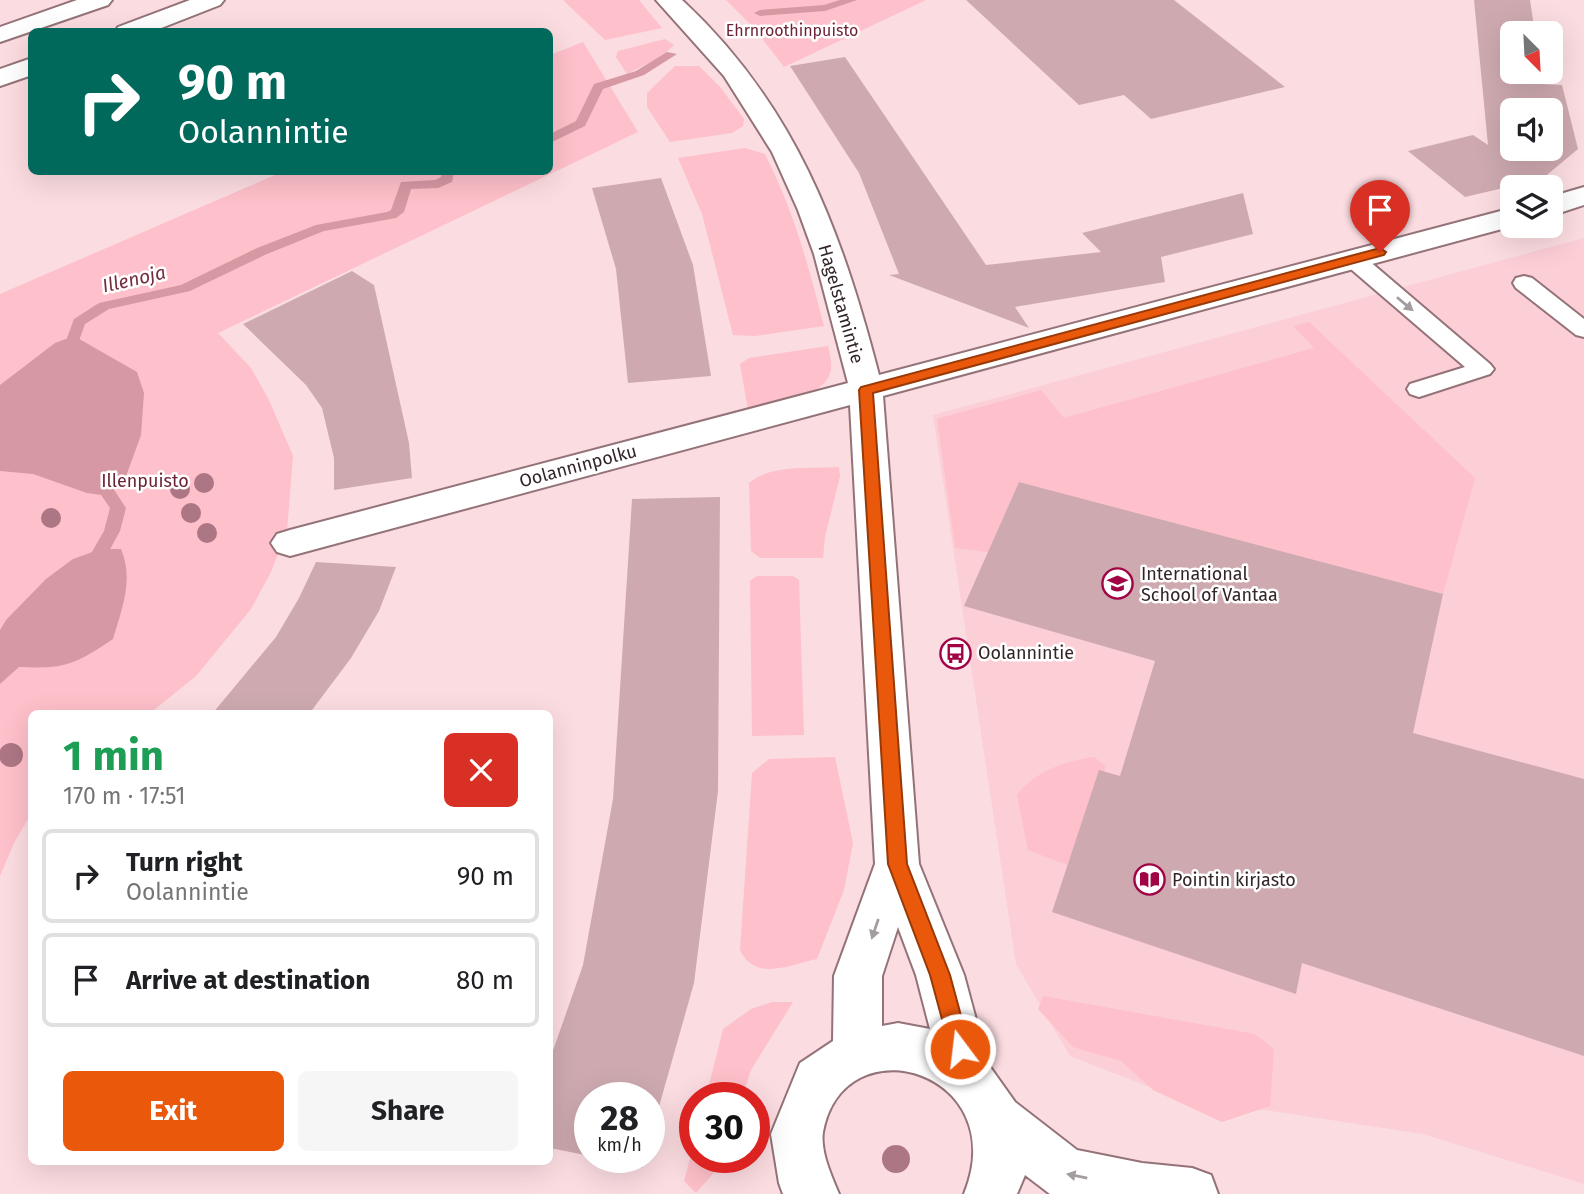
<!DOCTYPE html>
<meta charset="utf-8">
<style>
:root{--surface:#fff;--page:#f6f6f6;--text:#202124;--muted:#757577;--line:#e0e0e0;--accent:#ea580c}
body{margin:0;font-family:"Fira Sans",sans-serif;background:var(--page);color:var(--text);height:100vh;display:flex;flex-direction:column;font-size:26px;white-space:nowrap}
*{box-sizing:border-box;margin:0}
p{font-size:23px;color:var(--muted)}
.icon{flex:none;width:38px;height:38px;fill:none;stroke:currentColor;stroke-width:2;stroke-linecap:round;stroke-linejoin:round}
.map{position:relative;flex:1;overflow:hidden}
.side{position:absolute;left:28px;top:710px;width:525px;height:455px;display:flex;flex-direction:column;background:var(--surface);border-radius:10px;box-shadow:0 7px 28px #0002}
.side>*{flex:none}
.banner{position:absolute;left:28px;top:28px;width:525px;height:147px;border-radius:10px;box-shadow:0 7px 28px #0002;background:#00695c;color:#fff;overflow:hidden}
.needle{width:46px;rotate:156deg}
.controls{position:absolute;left:1500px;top:21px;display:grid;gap:14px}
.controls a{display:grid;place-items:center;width:63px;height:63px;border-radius:10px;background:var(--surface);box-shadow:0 7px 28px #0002;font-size:35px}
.speed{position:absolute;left:574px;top:1082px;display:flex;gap:14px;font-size:35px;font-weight:700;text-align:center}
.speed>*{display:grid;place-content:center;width:91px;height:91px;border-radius:50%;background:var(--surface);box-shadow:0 7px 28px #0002;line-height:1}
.speed small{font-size:18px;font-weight:400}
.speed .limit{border:10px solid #d22;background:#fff;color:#111}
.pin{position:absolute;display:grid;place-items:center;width:60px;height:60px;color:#fff;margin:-72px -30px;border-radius:50% 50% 50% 0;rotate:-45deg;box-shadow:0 0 7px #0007}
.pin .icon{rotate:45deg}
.me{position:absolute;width:77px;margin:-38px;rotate:345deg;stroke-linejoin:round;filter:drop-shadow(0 0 5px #0008)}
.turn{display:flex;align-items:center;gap:24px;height:147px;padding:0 35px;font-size:32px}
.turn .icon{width:91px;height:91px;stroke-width:2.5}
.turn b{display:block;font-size:49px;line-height:60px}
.round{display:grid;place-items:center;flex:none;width:74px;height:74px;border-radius:10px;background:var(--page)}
.headline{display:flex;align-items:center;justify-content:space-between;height:119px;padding:0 35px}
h1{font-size:42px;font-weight:700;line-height:52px;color:#1e9e55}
.primary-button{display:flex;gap:14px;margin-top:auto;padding:14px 35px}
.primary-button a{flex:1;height:80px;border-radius:10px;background:var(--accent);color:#fff;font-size:28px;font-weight:700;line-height:80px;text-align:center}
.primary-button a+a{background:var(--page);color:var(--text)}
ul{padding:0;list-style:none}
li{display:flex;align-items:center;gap:21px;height:94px;margin:0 14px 10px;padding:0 21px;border:4px solid var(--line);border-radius:10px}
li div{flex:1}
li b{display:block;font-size:26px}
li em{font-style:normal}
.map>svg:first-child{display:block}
.built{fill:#fcced6}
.green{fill:#fec0ca}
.water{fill:#d698a3}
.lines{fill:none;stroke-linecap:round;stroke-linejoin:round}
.stream{fill:#d698a3;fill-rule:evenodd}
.building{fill:#ceaab0;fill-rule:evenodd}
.lane-casing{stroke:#947378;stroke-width:4}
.street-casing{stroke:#947378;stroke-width:4}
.lane{fill:#fff;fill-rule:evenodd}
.street{fill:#fff;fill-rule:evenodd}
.tree{fill:#ad7684}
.oneway{fill:#a39d9e}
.route{fill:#ea580c;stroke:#983908;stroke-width:2}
.labels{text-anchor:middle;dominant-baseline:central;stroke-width:5;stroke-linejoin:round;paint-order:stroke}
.far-park-label{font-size:16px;fill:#6d2337;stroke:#fff}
.street-label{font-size:18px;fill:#332527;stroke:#fff}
.park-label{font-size:18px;fill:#6d2337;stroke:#fff}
.poi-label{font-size:18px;fill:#332527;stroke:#fff;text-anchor:start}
.water-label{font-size:19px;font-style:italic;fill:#762c3f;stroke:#fff}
</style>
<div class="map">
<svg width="1584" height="1194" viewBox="0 0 1584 1194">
<rect width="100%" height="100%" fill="#fbdce1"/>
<!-- built -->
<path class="built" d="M1584,238v946l-161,-50 -250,-38 -103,-40 -54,-92 -83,-549z"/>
<!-- green -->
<path class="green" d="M563,0h76l23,28 -57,12z
M726,0h200l-142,67 -31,-40z
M665,39l9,6 -12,11 -35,18 -11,-17 2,-6z
M583,42l55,90 -420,201 33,35 18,32 24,56 -6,75 -16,41 -20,37 -55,67 -47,38h-117l-1,100 -17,29 -14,33v-582l282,-122h268v-117z
M675,66h24l21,21 24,32 -1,7 -11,7 -62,9 -23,-35v-14z
M745,148l20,6c29,58 43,110 59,172l-69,10 -22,-1 -31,-121 -24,-56z
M1309,322l166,156 -32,116 -424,-112 -31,70 -33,-4 -18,-129 104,-29 23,28 250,-70 -21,-22z
M828,346c2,10 6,22 0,32 -11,20 -58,26 -80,32l-8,-46 9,-6z
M839,467l1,9 -15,61 -2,21h-63l-9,-7 -2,-68c21,-19 63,-14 90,-16z
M757,576h36l6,4 5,155 -52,1 -2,-155z
M835,757l18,86 -9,47 -27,69c-28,6 -62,23 -77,-9l12,-177 17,-14z
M1094,757l12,9 -39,99 -39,-15 -11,-55c18,-24 49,-34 77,-38z
M1043,996l212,38 19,15 -4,57 -48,16 -69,-32 -32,-29 -48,-14 -35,-38z
M772,1002h21l-42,68 -9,27h-36l17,-68 28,-20z
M695,1140v17h33l-32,36 -12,-12z"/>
<!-- water -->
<path class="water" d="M74,336l63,36 7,21 -3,42 -16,44 -16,17 -22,-3 -54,-19 -33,-3v-86l55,-42z
M101,549h20c13,31 1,59 -8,90 -39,26 -47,30 -94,28l-19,17v-54l6,-10 40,-41 27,-20z"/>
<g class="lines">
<!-- stream -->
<path class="stream" d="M840,0h17l-32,11 -65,5 -6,-3 6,-3 64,-5z
M667,52l10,2 -33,21 -41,14 -18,37 -35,17v-9l26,-13 18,-37 42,-13z
M442,172h12l-2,10 -14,6 -27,1 -7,23 -8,6 -72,13 -57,23 -77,37 -81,18 -24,15 -13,36h-10l-2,-3 14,-38 25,-16 82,-18 76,-37 59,-23 71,-13 4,-2 10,-28 34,-2 6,-3z
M97,472l6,1 23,35 -6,23 -23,42 -6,2 -9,-6 22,-38 6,-23 -21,-31z"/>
</g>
<!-- building -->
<path class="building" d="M966,0h208l111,87 -134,32 -27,-24 -45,10z
M1474,0h56l5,33h-23v39h28l2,12 20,1 16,64 -36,30 -77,18 -57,-46 65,-16 15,10zM1512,110h38v39h-38z
M845,57l141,208 115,-13 -19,-19 161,-40 10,41 -92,23 4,25 -150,25 14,21 -140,-53 10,-1 -40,-101 -69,-107z
M661,178l32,87 18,111 -83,7 -12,-114 -24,-81z
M352,271l22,14 35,158 3,35 -78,12v-32l-12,-50 -16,-23 -63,-61z
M1019,482l424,112 -30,139 171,46v277l-282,-93 -6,31 -244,-82 47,-142 21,6 35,-115 -191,-55z
M720,497l-2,294 -24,192 -45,159v-45h-59v59l-40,-8v-89l33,-94 30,-166 19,-300z
M316,562l80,5 -17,44 -28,47 -42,56h-97l64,-77 23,-39z
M591,1157h54l-3,11z"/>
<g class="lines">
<defs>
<path id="lane" d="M1353,252l8,2 129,110 4,5 -4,5 -71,23 -9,-3 -3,-5 3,-5 55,-17 -120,-103 -3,-5 3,-5z
M1524,276l8,2 52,41v18l-8,-2 -60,-47 -3,-5 3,-5z"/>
<path id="street" d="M77,0h35l-4,5 -108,37v-15z
M190,0h34l-4,5 -69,27h-36l3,-5z
M656,0h26c113,105 159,229 197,375l633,-167 1,18 -630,170 36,468 45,111 24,89 27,38 62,48 65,13 50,5 19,7 7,19h-168l-25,-19 -8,19h-53c50,-123 -120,-173 -141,-62 -3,20 9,45 16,62h-56l-4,-11 -8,-49 29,-71 33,-22 1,-65 41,-112 -25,-459 -560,151 -13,-4 -6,-9 6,-9 13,-4 558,-147 -34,-129 -16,-44 -26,-58 -48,-76zM898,927l18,48 14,54 -32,-6 -16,3v-50z
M32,58v17l-32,11v-17z
M1584,187v18l-34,11v-19z"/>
</defs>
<!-- lane casing -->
<use href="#lane" class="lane-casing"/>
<!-- street casing -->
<use href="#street" class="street-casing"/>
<!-- lane -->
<use href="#lane" class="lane"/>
<!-- street -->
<use href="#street" class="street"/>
</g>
<!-- trees -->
<g class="tree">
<circle cx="204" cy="483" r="10"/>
<circle cx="180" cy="489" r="10"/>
<circle cx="191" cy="513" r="10"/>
<circle cx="51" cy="518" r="10"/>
<circle cx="207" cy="533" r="10"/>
<circle cx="11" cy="755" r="12"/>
<circle cx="896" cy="1159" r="14"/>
</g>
<!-- one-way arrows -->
<defs><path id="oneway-solid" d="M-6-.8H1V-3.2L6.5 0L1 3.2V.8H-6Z" transform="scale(1.75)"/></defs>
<g class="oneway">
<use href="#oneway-solid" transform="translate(1405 304) rotate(40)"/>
<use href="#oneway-solid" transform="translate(875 929) rotate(109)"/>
<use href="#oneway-solid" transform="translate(1077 1176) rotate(-168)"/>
</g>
<!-- route -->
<path class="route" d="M1380,248l6,4 -2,3 -511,138 34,471 43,111 20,74 -3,7 -7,3 -8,-3 -22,-81 -42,-111 -29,-474 2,-3z"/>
<!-- icons -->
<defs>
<symbol id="school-ring" viewBox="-11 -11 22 22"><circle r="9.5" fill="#fff" stroke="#a00445" stroke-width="1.5"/><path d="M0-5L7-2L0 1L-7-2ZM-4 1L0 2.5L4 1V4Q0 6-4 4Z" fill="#a00445"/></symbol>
<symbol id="bus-ring" viewBox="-11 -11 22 22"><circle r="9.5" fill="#fff" stroke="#a00445" stroke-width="1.5"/><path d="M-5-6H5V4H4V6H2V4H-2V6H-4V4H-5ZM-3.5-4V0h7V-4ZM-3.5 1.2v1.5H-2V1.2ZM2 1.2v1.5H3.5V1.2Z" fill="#a00445"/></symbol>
<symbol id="library-ring" viewBox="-11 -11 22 22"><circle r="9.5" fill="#fff" stroke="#a00445" stroke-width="1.5"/><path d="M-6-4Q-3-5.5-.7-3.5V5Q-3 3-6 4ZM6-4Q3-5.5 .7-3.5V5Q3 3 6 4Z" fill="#a00445"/></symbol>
</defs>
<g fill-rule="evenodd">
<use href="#school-ring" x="1100" y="566" width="35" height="35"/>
<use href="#bus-ring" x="938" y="636" width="35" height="35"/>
<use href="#library-ring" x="1132" y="862" width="35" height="35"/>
</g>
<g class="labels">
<!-- far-park labels -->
<g class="far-park-label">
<text x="792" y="30">Ehrnroothinpuisto</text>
</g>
<!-- street labels -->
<g class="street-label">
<text transform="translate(841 304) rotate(74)">Hagelstamintie</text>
<text transform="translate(578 466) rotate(-15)">Oolanninpolku</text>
</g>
<!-- park labels -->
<g class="park-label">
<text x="145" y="481">Illenpuisto</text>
</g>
<!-- poi labels -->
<g class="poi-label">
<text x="1141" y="574">International<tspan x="1141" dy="21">School of Vantaa</tspan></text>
<text x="978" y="653">Oolannintie</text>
<text x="1172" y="880">Pointin kirjasto</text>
</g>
<!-- water labels -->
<g class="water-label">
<text transform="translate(134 279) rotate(-13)">Illenoja</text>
</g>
</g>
</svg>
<div class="controls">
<a><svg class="needle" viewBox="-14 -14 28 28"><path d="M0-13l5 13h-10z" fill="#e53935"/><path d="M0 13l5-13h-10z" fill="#757577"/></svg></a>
<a><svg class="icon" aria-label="sound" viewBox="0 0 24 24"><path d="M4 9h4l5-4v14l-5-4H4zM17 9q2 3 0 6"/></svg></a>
<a><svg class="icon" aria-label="layers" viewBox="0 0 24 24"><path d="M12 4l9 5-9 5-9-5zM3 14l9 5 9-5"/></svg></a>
</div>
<div class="speed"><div>28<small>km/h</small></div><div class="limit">30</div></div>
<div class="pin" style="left:1380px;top:252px;background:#d93025"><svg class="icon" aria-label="arrive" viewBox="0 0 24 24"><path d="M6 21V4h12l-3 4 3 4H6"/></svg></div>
<svg class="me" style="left:960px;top:1049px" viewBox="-20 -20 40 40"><circle r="17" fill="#ea580c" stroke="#fff" stroke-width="3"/><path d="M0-11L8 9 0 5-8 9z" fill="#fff"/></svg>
<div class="banner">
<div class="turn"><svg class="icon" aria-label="right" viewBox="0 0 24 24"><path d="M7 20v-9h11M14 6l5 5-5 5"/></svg><div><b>90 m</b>Oolannintie</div></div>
</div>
<section class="side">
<div class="headline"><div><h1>1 min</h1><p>170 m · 17:51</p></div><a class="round" style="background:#d93025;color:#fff"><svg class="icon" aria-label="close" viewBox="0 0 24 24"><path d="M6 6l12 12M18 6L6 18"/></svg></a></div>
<ul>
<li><svg class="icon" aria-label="right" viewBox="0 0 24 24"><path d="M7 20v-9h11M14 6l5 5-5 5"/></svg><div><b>Turn right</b><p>Oolannintie</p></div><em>90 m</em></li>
<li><svg class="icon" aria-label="arrive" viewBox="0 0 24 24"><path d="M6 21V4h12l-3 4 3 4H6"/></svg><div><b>Arrive at destination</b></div><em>80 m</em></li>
</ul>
<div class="primary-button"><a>Exit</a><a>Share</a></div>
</section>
</div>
